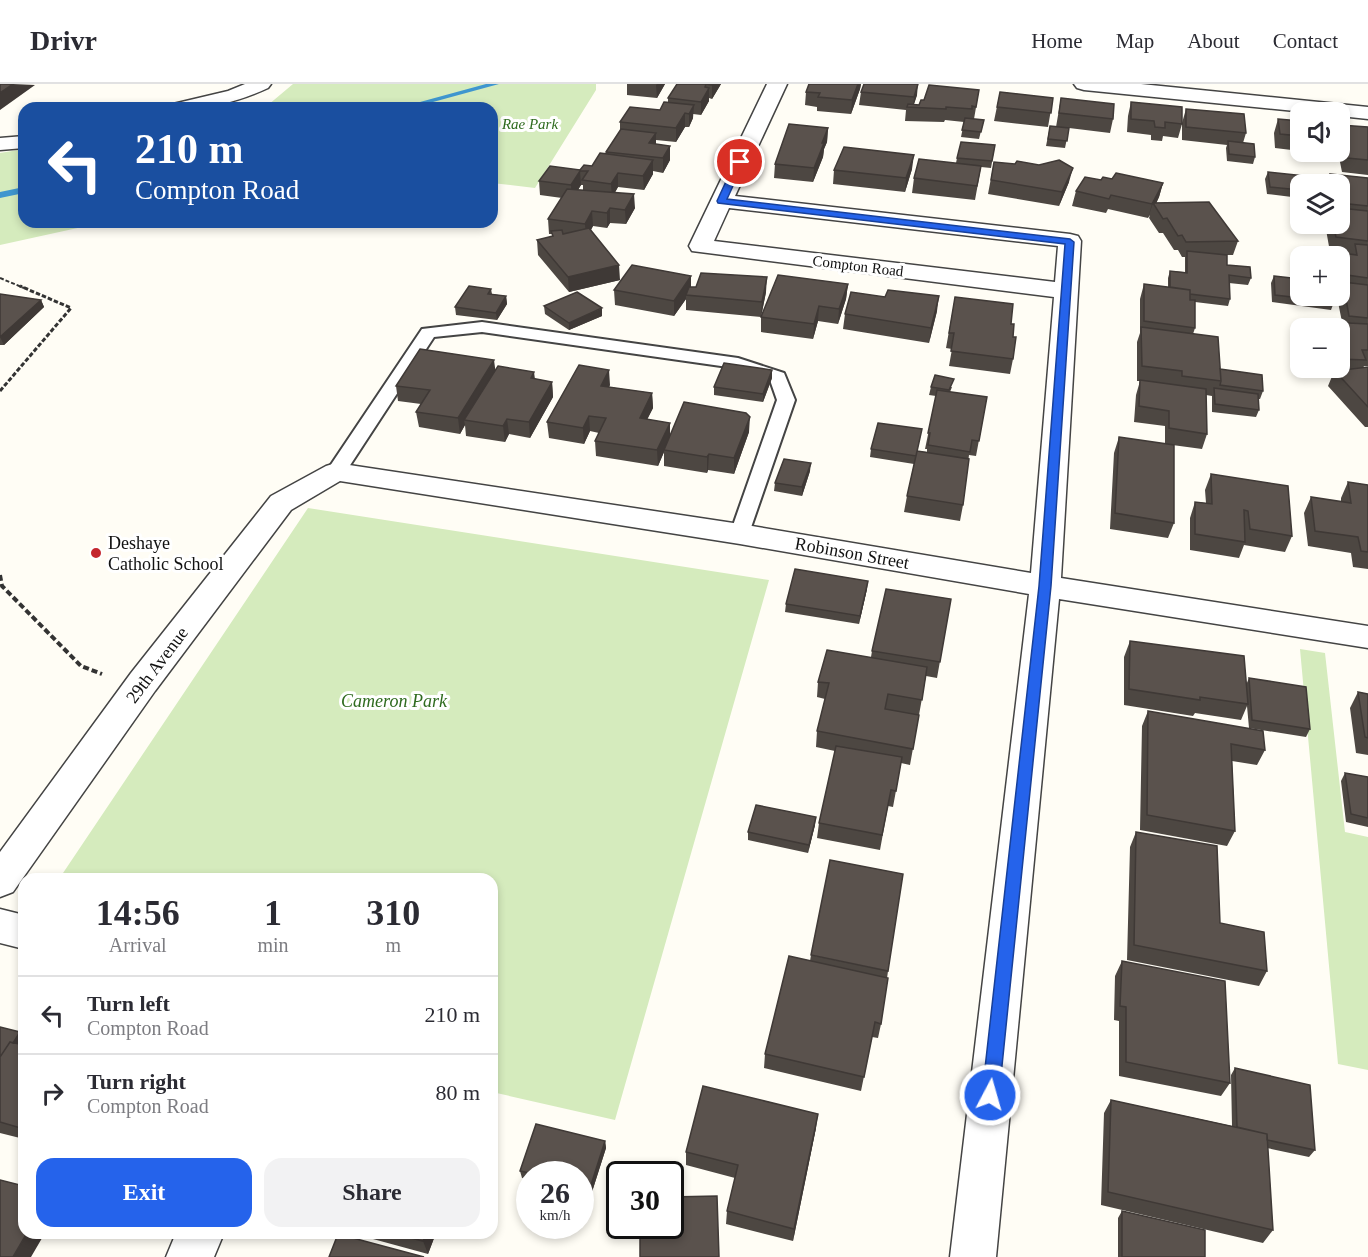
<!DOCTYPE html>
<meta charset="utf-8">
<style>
:root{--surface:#fff;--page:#f2f2f3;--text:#2b2b33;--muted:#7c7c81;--line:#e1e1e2;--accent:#2563eb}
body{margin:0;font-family:Georgia,serif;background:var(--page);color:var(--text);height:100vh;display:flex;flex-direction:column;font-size:22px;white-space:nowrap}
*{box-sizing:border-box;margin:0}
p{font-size:20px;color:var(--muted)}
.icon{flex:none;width:33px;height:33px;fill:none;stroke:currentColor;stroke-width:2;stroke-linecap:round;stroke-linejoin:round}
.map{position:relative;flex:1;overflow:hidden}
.sheet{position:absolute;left:18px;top:789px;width:480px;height:366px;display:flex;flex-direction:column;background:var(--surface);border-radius:18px;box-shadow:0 3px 9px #0003}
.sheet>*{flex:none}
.top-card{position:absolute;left:18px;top:18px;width:480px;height:126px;border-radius:18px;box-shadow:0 3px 9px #0003;background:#1a4fa0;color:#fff;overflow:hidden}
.tools{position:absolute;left:1290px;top:18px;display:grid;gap:12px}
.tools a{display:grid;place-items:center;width:60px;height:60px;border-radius:12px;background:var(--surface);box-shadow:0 3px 9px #0003;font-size:30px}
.speed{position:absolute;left:516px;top:1077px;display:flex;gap:12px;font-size:30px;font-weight:700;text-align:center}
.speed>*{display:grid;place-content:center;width:78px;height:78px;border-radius:50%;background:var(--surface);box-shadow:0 3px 9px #0003;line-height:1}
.speed small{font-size:15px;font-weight:400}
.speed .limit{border:3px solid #111;border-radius:9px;background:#fff;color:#111}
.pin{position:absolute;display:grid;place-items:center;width:51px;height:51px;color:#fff;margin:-26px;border:3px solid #fff;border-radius:50%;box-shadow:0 2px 6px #0007}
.me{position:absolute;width:66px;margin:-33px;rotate:6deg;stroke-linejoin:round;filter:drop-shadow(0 0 4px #0008)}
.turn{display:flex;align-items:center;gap:21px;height:126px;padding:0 18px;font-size:27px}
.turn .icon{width:78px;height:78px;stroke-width:2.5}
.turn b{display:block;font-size:42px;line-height:51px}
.eta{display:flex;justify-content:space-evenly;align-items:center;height:102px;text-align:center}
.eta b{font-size:36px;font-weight:600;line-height:42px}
.primary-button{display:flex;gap:12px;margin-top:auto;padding:12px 18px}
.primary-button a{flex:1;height:69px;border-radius:18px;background:var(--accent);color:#fff;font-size:24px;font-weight:600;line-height:69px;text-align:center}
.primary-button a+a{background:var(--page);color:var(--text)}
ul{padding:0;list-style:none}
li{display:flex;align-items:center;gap:18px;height:78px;padding:0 18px;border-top:2px solid var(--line)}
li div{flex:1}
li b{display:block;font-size:22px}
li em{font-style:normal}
header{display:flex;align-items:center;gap:36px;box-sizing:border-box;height:84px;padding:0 30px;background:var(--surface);border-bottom:2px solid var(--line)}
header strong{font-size:28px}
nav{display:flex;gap:33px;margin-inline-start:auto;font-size:21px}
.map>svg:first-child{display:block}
.green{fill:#d5ebbd}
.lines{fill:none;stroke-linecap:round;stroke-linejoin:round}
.stream{fill:#3f96cf;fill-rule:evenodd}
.service-casing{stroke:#444;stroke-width:4}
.minor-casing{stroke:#444;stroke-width:3}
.tertiary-casing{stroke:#444;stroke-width:3}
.path-far2{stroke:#333;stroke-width:2;stroke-dasharray:4 2;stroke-linecap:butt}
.path-far1{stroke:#333;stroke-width:3;stroke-dasharray:4.5 2;stroke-linecap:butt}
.path{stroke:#333;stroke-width:4;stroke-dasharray:6 3;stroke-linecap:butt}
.service{fill:#fff;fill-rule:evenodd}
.minor{fill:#fff;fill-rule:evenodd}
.tertiary{fill:#fff;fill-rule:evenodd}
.wall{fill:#4d4742;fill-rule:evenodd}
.shaded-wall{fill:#3f3936}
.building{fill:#5a524d;stroke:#3f3936;stroke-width:1.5}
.route{fill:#2563eb;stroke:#184099;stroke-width:1.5}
.poi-dot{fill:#c4262e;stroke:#fff;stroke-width:2}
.labels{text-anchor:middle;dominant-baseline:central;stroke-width:6;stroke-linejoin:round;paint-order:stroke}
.far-park-label{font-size:15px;font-style:italic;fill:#2f6b1f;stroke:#fff}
.far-street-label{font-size:15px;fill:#111;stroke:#fff}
.poi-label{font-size:18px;fill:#111;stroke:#fff;text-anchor:start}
.street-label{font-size:18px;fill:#111;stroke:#fff}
.park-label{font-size:18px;font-style:italic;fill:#2f6b1f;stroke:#fff}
</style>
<header>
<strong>Drivr</strong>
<nav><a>Home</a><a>Map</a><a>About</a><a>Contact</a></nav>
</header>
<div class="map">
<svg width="1368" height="1173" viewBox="0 0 1368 1173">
<rect width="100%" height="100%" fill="#fffdf5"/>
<!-- green -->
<path class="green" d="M293,0h303v6l-61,98 -43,-5v-75h-242l18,-3z
M24,65v73h81l-105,23v-92z
M308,424l461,72 -154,540 -123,-28v-213h-433z
M1300,565l25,4 20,179 23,5v233l-30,-6z"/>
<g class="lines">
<!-- stream -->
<path class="stream" d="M486,0h13l-88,24h-13z
M24,103v6l-24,5v-6z"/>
<defs>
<path id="service" d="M482,238l256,36 46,15 11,27 -48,139 -7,2 -7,-2 -3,-5 47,-134 -7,-20 -35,-12 -253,-36 -48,5 -91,139h-14l-3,-4 96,-143z"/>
<path id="minor" d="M245,0h26l-3,4c-35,16 -60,20 -98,20l3,-4 55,-13z
M767,0h20l-52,112 335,38 8,2 3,5 -20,337 307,48v22l-309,-49 -63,658h-46l79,-663 -289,-50 -400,-63 -49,29 -136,181 -142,201 -13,5v-45l131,-179 140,-177 55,-30 10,-3 404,61 291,49 23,-276 -362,-46 -3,-5zM729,124l329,38 -3,36 -341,-41z
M24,52v12l-24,2v-12z
M0,825l24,6v34l-24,-6z
M176,1149h48l-10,24h-48z"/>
<path id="tertiary" d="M1074,0h67l227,23v12l-28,-3v-4h-35l-221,-22 -7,-2z"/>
</defs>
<!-- service casing -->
<use href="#service" class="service-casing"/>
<!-- minor casing -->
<use href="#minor" class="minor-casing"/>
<!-- tertiary casing -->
<use href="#tertiary" class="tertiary-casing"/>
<!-- path-far2 -->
<path class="path-far2" d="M0,194l24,10"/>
<!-- path-far1 -->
<path class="path-far1" d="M0,307l71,-83 -51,-22"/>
<!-- path -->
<path class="path" d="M0,491l2,11 79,80 21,8"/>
<!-- service -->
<use href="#service" class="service"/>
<!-- minor -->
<use href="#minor" class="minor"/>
<!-- tertiary -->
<use href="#tertiary" class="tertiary"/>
</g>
<!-- wall -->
<path class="wall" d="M627,0h38l-8,14 -30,-3z
M677,0h44l-9,15 -3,-1v3l-8,14 -8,-1v4l-4,9h-4l-9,15 -20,-2v4l14,16 -7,13 -10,-2v3l-9,16 -26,-3 -3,5 20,16 -9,16 -16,-1 -3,5 -14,-2 -2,4 29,50 -51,12 -31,-37 -1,-15 15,-3v-3h-3l-1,-15 14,-21 -22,-3 -1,-14 53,-15 14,-12v-2l14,-21v-9l40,-12 8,-8v-4zM581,101h2v5h-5z
M809,0h52l-1,5 -9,25 -34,-3v-4l-12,-2 1,-13z
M979,6l-5,29 8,8 -3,12 -18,-2 3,-15 -19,-2 -1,2 -39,-1 1,-11 -47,-5 2,-13 56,3 -3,9 5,1 5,-5z
M1000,8l53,6 -5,29 -54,-6z
M1061,14l52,21 -3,14 -41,-5 -4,20 -19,-2 4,-20 6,1z
M1131,18l51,22 -4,14 -15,-2 -1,5 -11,-1v-5l-24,-3 1,-16z
M1186,25l60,24 -3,10 12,14 -2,7 -26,-3 -1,-13 1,-3 -45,-5v-17z
M1278,35l22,2v30l-25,-3 -1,-15z
M1340,41l28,2v48l-26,-3 -4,-20h2z
M828,44l-1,14 -3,7 -1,8 -10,25 -39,-4 1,-14z
M995,61l-4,23 -10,-1 -6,33 -63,-7 2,-15 42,-15 1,-5z
M994,78l75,20 -10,24 -71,-12z
M912,85l-7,23 -72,-8 1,-14z
M1268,88l32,12v14l-33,-4 -2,-15z
M1330,90l38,4v188h-4l-1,2 5,-1v60h-3l-37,-41 5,-12 -14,-1 -3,-5h24v-40h-35l3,-7 34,1 -5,-25 1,-1h2v-40h-23l3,-6 10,2 -5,-28h15v-40h-14z
M1112,95l51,4 -4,14 -3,6 82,38 -5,14h-6v10l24,13 -3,7 -19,-2 1,16 -2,7 -33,-4v26l-2,6 27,36 43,21 -3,8h-2l1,11 -3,7 -44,-5v-16l-6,-1 1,39 -5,15 -37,-5v-18l-31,-4 2,-27 4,-14h-3v-39l3,-9v-34l4,-15 24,3v-9l2,-7 15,1v-15h-3l-4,-7h-4l-11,-17h-4l-10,-15 1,-3 -2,3 -40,-9 -2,4 -34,-7 4,-15 25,-11z
M1274,192l60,26 -3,8 -59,-8 -1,-19z
M848,200l-2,15 -8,25 -20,-3 -5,18 -52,-7v-15z
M691,203l75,5 -5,25 -75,-7v-11l-12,17 -59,-11 -1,-15z
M491,205l1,5 14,2 1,8 -10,16 -41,-5 -1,-8z
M0,210l41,6 3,7 -40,38h-4z
M955,213l56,27 2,13v22l-3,15 -61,-8 3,-17 -6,-1z
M544,222l58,10 -33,14 -24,-16z
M937,227l-8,32 -86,-14 2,-15z
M495,287l57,11 1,15 -23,41 -21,-4 -4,8 -39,-6 -1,-11 -5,9 -41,-7 -3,-15 5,-8 -23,-3 -2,-15z
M772,294l-9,24 -49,-7v-8z
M610,301l-1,2 43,6 1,15 -6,11 23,16 79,-3 -15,42 -26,-4 -1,3 -43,-7v-14l-6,14 -62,-10 -1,-15 4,-8 -9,-2 -6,13 -35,-6 -2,-16z
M931,303h21l-2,5 37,5 -11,59 -7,-1 -6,50 -3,16 -56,-9 3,-16 7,-32 -44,-7 1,-8 46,2 10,1v-3h-2l11,-53 -7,-1z
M1119,353l55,86 -6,15 -58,-9 4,-76z
M810,387l-8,25 -28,-5 1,-8z
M1211,390l81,62 -7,16 -41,-7 -5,13 -49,-8v-32l5,-16 11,1 -1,-13z
M1348,398l20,3v84l-15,-2 -2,-14 -43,-7 -4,-33 7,-16 30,5v-4z
M867,505l-8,35 -74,-12 1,-8z
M951,515l-14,79 -11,-2 -16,89 -9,-2 -8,44 -5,-1 -8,44 -63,-12 2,-15 16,-72 -19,-4 1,-16 8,-32 -8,-2 1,-15 53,-25 1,-6z
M1130,557l116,44 3,-7 61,51 -4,8 -57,-9 -2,-22 -6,14 -46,-7 -2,3 -69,-11v-48z
M1358,608l10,2v61l-12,-2 -6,-45z
M1148,627l117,39 -8,15 -25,-4 3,70 -8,15 -87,-16 2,-104z
M1345,689l23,4v50l-22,-5 -5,-41z
M815,741l-7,28 -60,-13v-8z
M1136,748l84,91 47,48 -8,15 -132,-26 3,-113z
M811,871l77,16 -7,53 -3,14 -6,-1 -11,54 -97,-23 1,-14 45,-93z
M1122,877l108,122 -9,13 -102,-20v-55l-5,-1 1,-44z
M0,943l24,11v3l-3,4h3v94l-24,-6z
M1235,984l80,82 -6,7 -42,-9 6,82 -10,13 -162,-38 3,-92 7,-13 121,26 -1,-51z
M816,1044l-23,113 -67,-17 1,-13 8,-33 -49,-13v-13z
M605,1057l1,7 -15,47 -11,-3v-18h-50v6l-8,-2 -2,-7z
M1122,1127l83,46h-87v-39z
M351,1149h85l-8,21z"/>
<!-- shaded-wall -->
<path class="shaded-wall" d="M13,0l22,1 -35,25v-17z
M657,0h8l-8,14 -1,-13z
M706,0v8l3,-4v13l-8,14v-13z
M713,0h8l-9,15v-14z
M858,0h3l-1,5 -9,25 1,-14z
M918,0l-1,11 -4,12 1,-10z
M694,21l-1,13 -4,9v-13z
M685,29v14l-9,15v-14z
M828,44l-1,14 -3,7 -1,8 -10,25 1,-14 8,-25z
M656,49v14l-7,-4z
M670,62v14l-7,13v-15z
M914,71l-2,14 -7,23 1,-14z
M653,76v14l-9,16 -1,-14z
M1073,84l-4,14 -10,24 3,-14z
M580,87l1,14 -9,14 -1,-14z
M618,89v14l-6,11 -1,-14z
M1163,99l-4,14 -4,9 -2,-3 -5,15 4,-14z
M634,110l1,14 -9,16 -1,-14z
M610,124v15l-3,5v-15z
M592,127l1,15 -7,12 -1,-14z
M619,181l1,15 -51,12 -1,-15z
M691,192v15l-5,4v4l-12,17v-15z
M767,193l-1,15 -5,25 1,-15z
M848,200l-2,15 -8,25 1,-15z
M506,212l1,8 -10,16 -1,-7z
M939,212l-2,15 -8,32 2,-15z
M41,216l3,7 -40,38 -4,-8z
M819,222l-1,15 -5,18 1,-15z
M602,224v8l-33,14v-7z
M494,276l2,15 -32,45 1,5 -5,9 -2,-16z
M609,286l1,15 -8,16 -1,-15z
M772,286v8l-9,24v-8z
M534,288l2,15 -5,-9z
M552,298l1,15 -23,41 -1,-16z
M652,309l1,15 -13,26v-16z
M589,332l1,15 -6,13 -1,-16z
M750,333l-1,15 -15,42v-16z
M507,335l2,15 -4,8 -2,-16z
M670,339v15l-6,12v2l-6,14 -1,-16z
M709,370l-1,16 -1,3v-16z
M811,379l-1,8 -8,25v-9z
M868,497l-1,8 -8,35 1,-8z
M816,733l-1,8 -7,28 1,-8z
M20,948l4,6v3l-24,37v-16z
M818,1030l-2,14 -23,113 1,-12z
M605,1057l1,7 -15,47 -1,-7z
M27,1149h18l-14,24h-18z
M427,1149h9l-8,21 -5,-13z"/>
<!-- building -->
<path class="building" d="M0,0h13l-13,9z
M677,0h36l-1,1 -6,-1 -1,3 4,1 -8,14 -33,-4z
M809,0h49l-6,16 -34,-3 2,-4 -14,-1z
M864,0h54l-4,13 -53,-5z
M929,1l50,5 -3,17 -4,-1v3l-26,-2v2l-39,-2 1,-3 11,1 2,-5h3z
M1000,8l53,6 -2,15 -54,-6z
M1061,14l53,6 -1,15 -54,-6z
M664,18l30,3 -5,9 -4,-1 -9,15 -56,-6 10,-15 30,3z
M1131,18l51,5v17l-17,-2v6l-10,-1 -1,-6 -23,-2z
M1186,25l58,5 2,19 -60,-6z
M965,34l19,2 -3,12 -19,-2z
M1278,35l22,2v15l-20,-2z
M789,40l39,4 -6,15h2l-10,25 -39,-4z
M1340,41l28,2v33l-21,-2z
M1050,42l19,2 -2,13 -19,-2z
M621,45l35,4 -7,10 21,3 -7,12 -57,-6z
M1228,57l26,3 1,13 -26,-3z
M961,58l34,3 -3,16 -35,-3z
M844,63l70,8 -8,23 -72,-8z
M600,69l53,7 -10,16 -25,-3 -7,11 -29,-4 6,-9h-8l-9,14 -32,-4 11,-15 30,4 4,-5 8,1z
M919,75l62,7 -4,20 -63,-8z
M1059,76l14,8 -11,24 -71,-12 3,-18 21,2 2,-3 22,4z
M1268,88l37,4 1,8h-6v6l-30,-3z
M1116,89l47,10 -11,21 -41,-9 -2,4 -33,-8 9,-14 16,3 2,-3 9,2z
M1330,90l38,4v28l-28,-3v-19h-8z
M567,105l67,5 -9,16 -15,-2 -3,5 -15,-2 -7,13 -37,-5z
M1209,118l29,39 -52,1 -4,-7 -4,1 -11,-18 -4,1 -10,-16z
M1340,124l28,3v30l-32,-4 -3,-13h7z
M589,144l30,37 -51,12 -31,-37 16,-4 -2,-5 11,-1 1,4z
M1355,160l13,1v33l-28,-4v-18h-20v-6l37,5z
M1187,167l40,4v10l23,2 1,11 -22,-3 1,24 -40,-5v-4l-20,-3v-16l17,2z
M632,181l59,11 -17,25 -60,-11z
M701,189l66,4 -5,25 -76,-7 3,-8h7z
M778,191l70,9 -9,25 -20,-3 -5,18 -53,-7z
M1274,192l26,3v17h33l1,6 -59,-7z
M1343,198l25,3v33l-19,-2z
M1144,200l46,6v10h5v28l-51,-7z
M469,202l22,3 -3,5 18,2 -10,17 -41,-6z
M888,206l51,6 -8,32 -86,-14 6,-22 34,5z
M577,208l25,16 -33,15 -25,-17z
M0,210l41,6 -41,37z
M955,213l58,7 -2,20h3l-1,13h3l-3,22 -62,-8 3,-18h-5z
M1308,237l60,3v26h-6l4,10 -26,-1v-31h-29z
M1141,243l77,10 3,44 -39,-5v-5l-40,-5z
M420,265l74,11 -36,58 -42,-6 14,-22 -34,-4z
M724,279l48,7 -9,24 -49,-7z
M579,281l30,5 -8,16 51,7 -12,25 30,5 -13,27 -62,-9 11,-23 -17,-2 -6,12 -36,-6z
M498,282l36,6 -3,6 21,4 -23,40 -22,-3 -4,7 -39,-6z
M1368,283v40l-33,-36z
M1220,285l42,6 1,16 -43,-6 1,-4z
M935,291l19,4 -5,11 -18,-3z
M1140,296l66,9 1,45 -38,-6v-17l-30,-5z
M1214,304l44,6 1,16 -44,-6z
M937,306l50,7 -8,44 -7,-1 -2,12 -42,-7 2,-12h-2z
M684,318l62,11 4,4 -16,41 -25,-4 -2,3 -43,-7z
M878,339l44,6 -6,27 -45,-7z
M1119,353l55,8v78l-59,-10z
M917,367l52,8 -6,46 -56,-9z
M784,375l27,4 -9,24 -27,-4z
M1211,390l77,12 4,50 -42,-7 -2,-18 -4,-1 1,32 -50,-8v-32l17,2z
M1348,398l20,3v67l-7,-1 -3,-14 -43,-6 -4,-34 40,6z
M795,485l73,12 -8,35 -74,-12z
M886,505l65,10 -11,63 -68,-11z
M1130,557l114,15 4,48 -48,-7v3l-71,-11z
M827,566l100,17 -5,33 -34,-6 -3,15 34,6 -6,34 -96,-18 12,-48 -11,-1z
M1249,594l57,9 4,42 -58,-9z
M1358,608l10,2v44l-3,-1z
M1148,627l115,20 2,19 -34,-6 4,87 -88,-16z
M836,662l66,11 -6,34 -5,-1 -9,45 -63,-12z
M1345,689l23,4v41l-17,-4z
M756,721l60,12 -7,28 -61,-13z
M1136,748l81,14 3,77 44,9 3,39 -133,-26z
M830,776l73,14 -15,97 -77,-16z
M789,872l99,22 -7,46 -6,-2 -11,55 -99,-23z
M1122,877l103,20 5,102 -104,-21v-55l-6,-1z
M0,943l20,5 -7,11 -3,-1 -10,15z
M10,958l14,3v84l-24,-7v-65z
M1235,984l75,17 5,65 -48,-10v-6l-30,-7z
M703,1002l115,28 -24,115 -67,-18 11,-46 -52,-13z
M1111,1016l156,34 6,96 -165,-38z
M536,1040l69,17 -15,47 -10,-2v-12h-46l-14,-3z
M0,1096l24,6v47h3l-14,24h-13z
M717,1112l2,61h-79v-31h30v-29z
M1122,1127l83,19v27h-83z
M392,1149h35l-4,8z
M338,1150l86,23h-95z"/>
<!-- route -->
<path class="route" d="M740,75l4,3 -17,37 343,40 4,3 -23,344 -52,509 -2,6 -7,2 -6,-2 -2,-6 57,-509 26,-342 -347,-41 -1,-2 18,-39z"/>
<!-- markers -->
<circle class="poi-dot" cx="96" cy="469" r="6"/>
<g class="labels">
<!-- far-park labels -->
<g class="far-park-label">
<text x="530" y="40">Rae Park</text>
</g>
<!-- far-street labels -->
<g class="far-street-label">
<text transform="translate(858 182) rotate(7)">Compton Road</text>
</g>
<!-- poi labels -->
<g class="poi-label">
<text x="108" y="459">Deshaye<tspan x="108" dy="21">Catholic School</tspan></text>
</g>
<!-- street labels -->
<g class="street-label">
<text transform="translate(852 469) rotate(10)">Robinson Street</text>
<text transform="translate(157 581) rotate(-53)">29th Avenue</text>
</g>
<!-- park labels -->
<g class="park-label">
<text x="394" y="617">Cameron Park</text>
</g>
</g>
</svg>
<div class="tools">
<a><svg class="icon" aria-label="sound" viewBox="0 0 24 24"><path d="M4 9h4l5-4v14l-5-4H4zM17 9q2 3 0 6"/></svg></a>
<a><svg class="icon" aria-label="layers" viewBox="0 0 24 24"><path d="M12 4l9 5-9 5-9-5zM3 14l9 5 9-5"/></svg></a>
<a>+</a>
<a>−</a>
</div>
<div class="speed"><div>26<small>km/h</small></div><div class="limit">30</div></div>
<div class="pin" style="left:740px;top:78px;background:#d93025"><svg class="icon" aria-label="arrive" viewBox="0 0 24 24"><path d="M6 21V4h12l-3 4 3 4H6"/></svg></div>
<svg class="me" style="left:990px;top:1011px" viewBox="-20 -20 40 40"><circle r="17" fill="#2563eb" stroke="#fff" stroke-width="3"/><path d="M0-11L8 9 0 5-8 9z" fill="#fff"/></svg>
<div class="top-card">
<div class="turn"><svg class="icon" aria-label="left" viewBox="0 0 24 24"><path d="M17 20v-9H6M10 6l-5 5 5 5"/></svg><div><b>210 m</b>Compton Road</div></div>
</div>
<section class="sheet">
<div class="eta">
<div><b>14:56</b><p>Arrival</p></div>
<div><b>1</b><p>min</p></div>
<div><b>310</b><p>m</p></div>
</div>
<ul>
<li><svg class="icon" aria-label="left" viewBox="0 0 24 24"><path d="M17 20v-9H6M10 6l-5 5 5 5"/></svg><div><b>Turn left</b><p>Compton Road</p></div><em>210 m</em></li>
<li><svg class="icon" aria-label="right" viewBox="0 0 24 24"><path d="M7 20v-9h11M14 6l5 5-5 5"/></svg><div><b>Turn right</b><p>Compton Road</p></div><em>80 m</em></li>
</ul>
<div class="primary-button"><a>Exit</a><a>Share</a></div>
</section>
</div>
